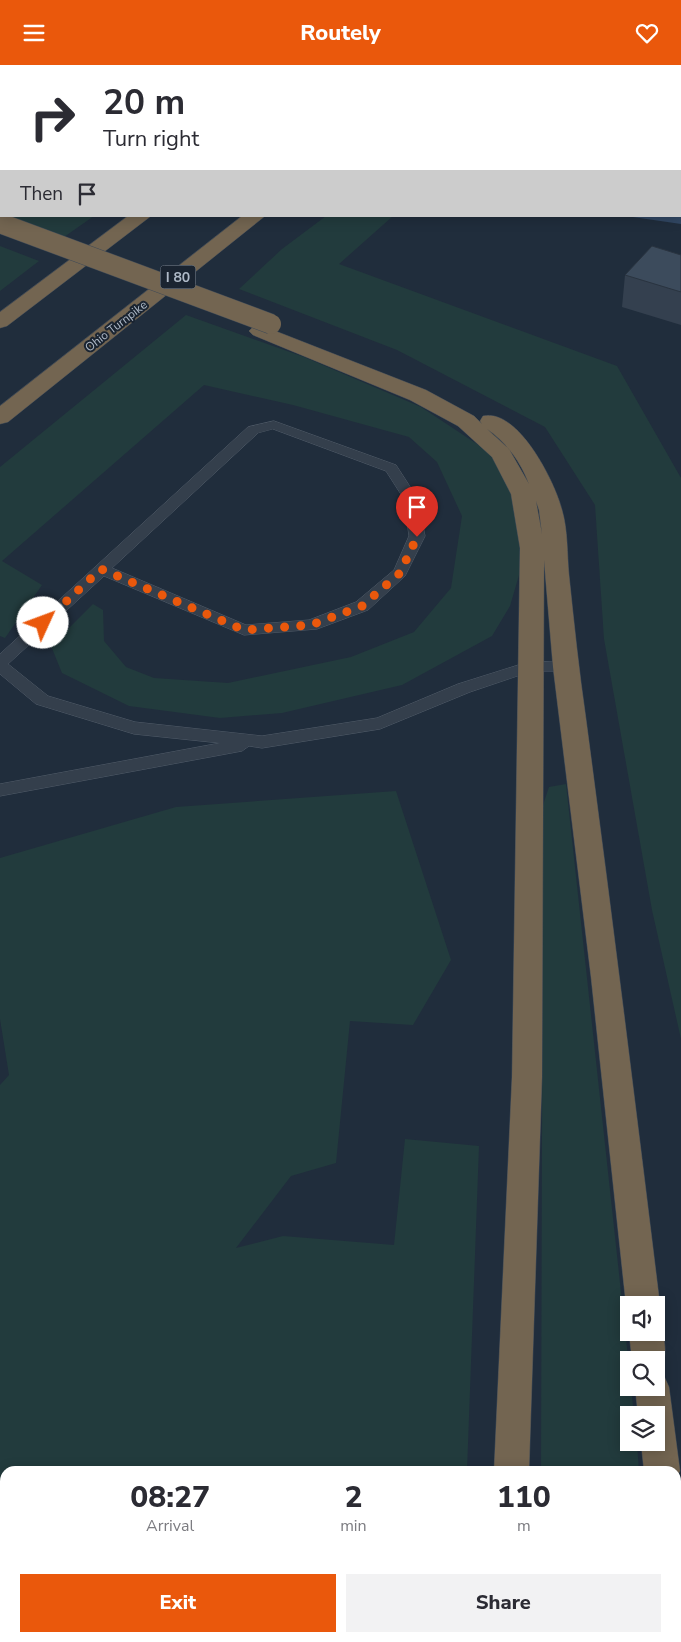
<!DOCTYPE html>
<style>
:root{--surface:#fff;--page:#f2f2f3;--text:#2b2b33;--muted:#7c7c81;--accent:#ea580c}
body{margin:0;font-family:"Nunito Sans",sans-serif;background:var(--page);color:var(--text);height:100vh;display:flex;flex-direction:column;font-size:19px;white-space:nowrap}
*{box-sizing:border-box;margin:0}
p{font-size:16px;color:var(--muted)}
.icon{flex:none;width:28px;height:28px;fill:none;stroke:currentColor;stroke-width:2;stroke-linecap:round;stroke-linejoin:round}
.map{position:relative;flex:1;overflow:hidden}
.details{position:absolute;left:0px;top:1401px;width:681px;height:176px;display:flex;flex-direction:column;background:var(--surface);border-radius:15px 15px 0 0;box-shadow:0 2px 12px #0003}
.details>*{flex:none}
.guide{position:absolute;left:0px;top:0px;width:681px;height:152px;box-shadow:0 2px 12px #0003;background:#fff;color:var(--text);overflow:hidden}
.fabs{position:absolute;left:620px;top:1231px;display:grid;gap:10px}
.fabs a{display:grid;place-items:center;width:45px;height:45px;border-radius:0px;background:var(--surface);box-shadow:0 2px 12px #0003;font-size:25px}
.pin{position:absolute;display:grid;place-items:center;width:42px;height:42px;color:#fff;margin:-51px -21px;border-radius:50% 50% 50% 0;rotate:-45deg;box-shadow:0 0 5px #0007}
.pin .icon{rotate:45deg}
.me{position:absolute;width:55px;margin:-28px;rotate:47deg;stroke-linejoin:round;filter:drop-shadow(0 0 4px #0008)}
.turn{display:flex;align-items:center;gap:18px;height:105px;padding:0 20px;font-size:22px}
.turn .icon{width:65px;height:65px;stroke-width:2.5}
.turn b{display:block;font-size:35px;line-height:42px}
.then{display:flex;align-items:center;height:48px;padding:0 20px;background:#0003;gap:10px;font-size:19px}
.eta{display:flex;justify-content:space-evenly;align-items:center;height:85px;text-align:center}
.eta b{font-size:30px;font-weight:800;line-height:35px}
.action{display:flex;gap:10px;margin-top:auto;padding:10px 20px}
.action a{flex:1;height:58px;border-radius:0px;background:var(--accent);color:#fff;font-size:20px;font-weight:800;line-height:58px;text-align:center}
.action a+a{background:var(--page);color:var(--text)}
header{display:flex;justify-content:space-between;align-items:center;height:65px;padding:0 20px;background:var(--accent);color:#fff;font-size:22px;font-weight:800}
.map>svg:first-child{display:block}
.green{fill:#223b3d}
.water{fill:#314763}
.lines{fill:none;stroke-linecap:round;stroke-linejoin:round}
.service-casing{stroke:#525d6a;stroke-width:1}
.motorway-casing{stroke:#3f4a57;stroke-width:1}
.service{fill:#343f4c;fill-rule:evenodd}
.motorway{fill:#736551;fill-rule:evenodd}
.motorway-bridge-casing{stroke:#3f4a57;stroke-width:21;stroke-linecap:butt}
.motorway-bridge{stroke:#736551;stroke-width:20}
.wall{fill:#34404f}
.building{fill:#3c4b5c;stroke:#2a3440}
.route{stroke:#ea580c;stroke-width:9;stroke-dasharray:0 16.2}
.labels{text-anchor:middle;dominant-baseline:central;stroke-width:4;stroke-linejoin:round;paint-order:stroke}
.far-street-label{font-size:12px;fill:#afbac8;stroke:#1a2431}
.shield{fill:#1a2431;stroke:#828d9b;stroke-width:1}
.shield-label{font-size:14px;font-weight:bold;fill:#afbac8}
</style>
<header><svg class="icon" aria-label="menu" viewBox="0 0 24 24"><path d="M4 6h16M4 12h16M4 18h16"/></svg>Routely<svg class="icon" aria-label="heart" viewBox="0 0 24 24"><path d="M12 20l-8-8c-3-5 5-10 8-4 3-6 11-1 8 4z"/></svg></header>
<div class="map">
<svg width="681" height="1577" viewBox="0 0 681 1577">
<rect width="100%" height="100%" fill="#202d3c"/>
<!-- green -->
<path class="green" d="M9,151h85l-30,21z
M326,151h67l-54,48 278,102 64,112v561l-29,-129 -48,-271 -9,-134 -50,-78 -148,-77 -158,-61 43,-40z
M0,181l39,15 -39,30z
M186,250l118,42 117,50 68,45 26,45 7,68 -12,41 -18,30 -90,49 -120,28 -62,5 -91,-12 -67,-33 -11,-27 42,-42 10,6 1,31 22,26 28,11 74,5 123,-26 63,-25 37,-44 11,-72 -25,-54 -28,-25 -116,-32 -89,-20 -202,176 40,24 -37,53 -5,-2v-169z
M566,719l63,582v21l2,1 3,27h-5v28h8l2,28h-98l2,-666 6,-18z
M396,726l55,169 -38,65 -63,-4 -14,142 -45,13 -55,72 47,-12 111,9 11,-106 74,7 -12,325h-462v166l170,1 -9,4h-166v-557l9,-10 -9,-56v-161l176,-51z
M540,1572h112v5h-112z
M286,1573h142l-5,4h-124z"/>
<!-- water -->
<path class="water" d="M644,0h37v159l-55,-8h54v-150z"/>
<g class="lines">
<defs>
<path id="service" d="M274,356l122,44 22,34 7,37 -20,40 -37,34 -51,19 -73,6 -140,-59 -96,88 40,32 87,26 127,14 115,-18 81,-34 73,-23 41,2 2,4 -2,4h-40l-62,21 -90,37 -118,19 -13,-2 -7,5 -242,45v-12l220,-41 -86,-9 -98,-30 -36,-30v-20l248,-227zM273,364l113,42 18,28 5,37 -15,34 -38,32 -47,18 -63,5 -134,-57 146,-135z"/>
<path id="motorway" d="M128,151h23l-144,110 -7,2v-16z
M242,151h23l-257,206 -8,2v-18z
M260,260l166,65 48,26 8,8 -2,-3 3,-5c35,-8 72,66 79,94 6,20 5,44 7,65 5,48 10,96 17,144 26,195 50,390 74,586l-4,7v-7h-27v5l-3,-5 -35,-328 -38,-310 -9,-107 -2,517 -13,394h-35l18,-394 8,-529 -9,-54 -19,-37 -34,-31 -48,-26 -157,-65 -4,-4 4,-4zM487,364c20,14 33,32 42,55l-20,-35zM536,436l3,9 3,24z
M656,1257c11,12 11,35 5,49l-5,1v-12h-24l-3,-27h27z
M656,1308l8,3 5,11 11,84 -4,7v-7h-32l-3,-28h15v-28h-18l-3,-28h21z
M676,1516l5,2v59h-18l-1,-5h14z
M487,1572h38v5h-38z"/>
</defs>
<!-- service casing -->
<use href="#service" class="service-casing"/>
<!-- motorway casing -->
<use href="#motorway" class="motorway-casing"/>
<!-- service -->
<use href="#service" class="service"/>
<!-- motorway -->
<use href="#motorway" class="motorway"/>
<defs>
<path id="motorway-bridge" d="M0,158l271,101"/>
</defs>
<!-- motorway-bridge casing -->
<use href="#motorway-bridge" class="motorway-bridge-casing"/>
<!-- motorway-bridge -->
<use href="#motorway-bridge" class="motorway-bridge"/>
</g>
<!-- wall -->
<path class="wall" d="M681,190v70l-59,-18 3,-32z"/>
<!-- building -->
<path class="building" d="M652,181l29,9v37l-56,-17z"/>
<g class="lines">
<!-- route -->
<path class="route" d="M43,558l58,-54 143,61 67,-5 51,-19 38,-33 17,-36"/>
</g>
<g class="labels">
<!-- far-street labels -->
<g class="far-street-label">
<text transform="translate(116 261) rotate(-38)">Ohio Turnpike</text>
</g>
<!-- shield labels -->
<rect class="shield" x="160.5" y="200.5" width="35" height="23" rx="4"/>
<g class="shield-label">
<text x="178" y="212">I 80</text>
</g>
</g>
</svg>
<div class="fabs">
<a><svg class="icon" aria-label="sound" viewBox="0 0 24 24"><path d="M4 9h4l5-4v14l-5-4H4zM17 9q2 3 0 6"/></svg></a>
<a><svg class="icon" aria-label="search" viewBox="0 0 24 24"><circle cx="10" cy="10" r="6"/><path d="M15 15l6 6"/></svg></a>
<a><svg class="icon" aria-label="layers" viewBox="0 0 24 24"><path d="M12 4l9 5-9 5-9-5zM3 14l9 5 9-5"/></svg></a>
</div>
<div class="pin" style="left:417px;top:472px;background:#d93025"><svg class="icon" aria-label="arrive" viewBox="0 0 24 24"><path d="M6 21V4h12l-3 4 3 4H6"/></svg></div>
<svg class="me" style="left:43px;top:558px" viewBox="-20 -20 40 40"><circle r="19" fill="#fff"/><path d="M0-13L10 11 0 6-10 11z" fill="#ea580c"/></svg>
<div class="guide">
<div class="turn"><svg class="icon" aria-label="right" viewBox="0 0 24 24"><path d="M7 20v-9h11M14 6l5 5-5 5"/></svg><div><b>20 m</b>Turn right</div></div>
<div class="then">Then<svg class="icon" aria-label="arrive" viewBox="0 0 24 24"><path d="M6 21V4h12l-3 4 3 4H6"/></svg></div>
</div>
<section class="details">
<div class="eta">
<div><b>08:27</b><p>Arrival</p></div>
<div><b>2</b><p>min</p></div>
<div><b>110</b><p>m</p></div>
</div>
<div class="action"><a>Exit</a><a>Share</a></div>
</section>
</div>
